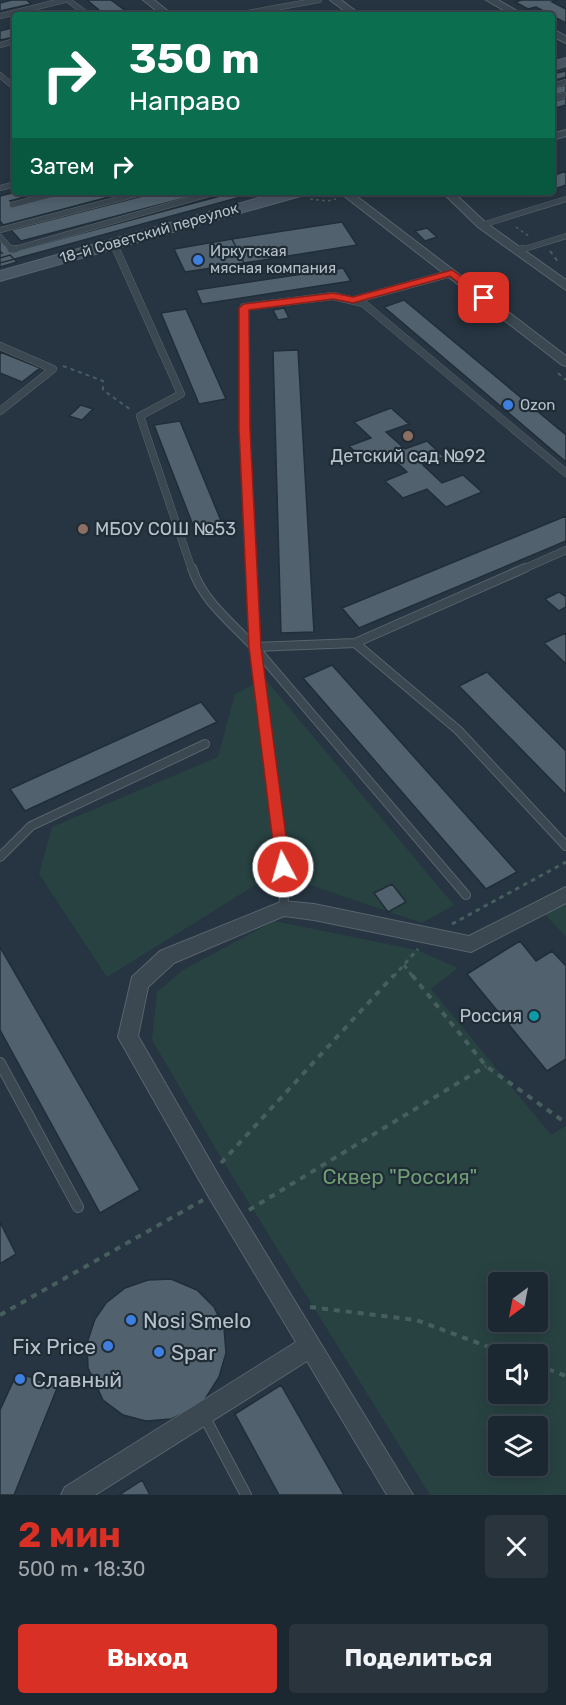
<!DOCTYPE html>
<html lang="ru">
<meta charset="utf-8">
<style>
:root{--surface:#1c2831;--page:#29343d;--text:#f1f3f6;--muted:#a0a6ab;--line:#3a444d;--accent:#d93025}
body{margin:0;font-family:Rubik,sans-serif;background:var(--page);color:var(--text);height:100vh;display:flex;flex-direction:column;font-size:22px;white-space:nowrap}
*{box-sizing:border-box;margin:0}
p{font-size:20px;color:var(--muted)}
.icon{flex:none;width:33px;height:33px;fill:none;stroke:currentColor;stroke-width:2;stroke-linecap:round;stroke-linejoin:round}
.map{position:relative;height:1495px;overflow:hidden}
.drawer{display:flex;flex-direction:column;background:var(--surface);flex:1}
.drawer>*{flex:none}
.guide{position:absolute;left:12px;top:12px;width:543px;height:183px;border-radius:6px;box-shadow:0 3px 15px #0003,0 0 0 2px var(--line);background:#0b6e4f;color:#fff;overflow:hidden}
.needle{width:39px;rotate:212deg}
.tools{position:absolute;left:488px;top:1272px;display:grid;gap:12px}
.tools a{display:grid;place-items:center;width:60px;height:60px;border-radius:6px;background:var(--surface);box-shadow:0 3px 15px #0003,0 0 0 2px var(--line);font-size:30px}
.pin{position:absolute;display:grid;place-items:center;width:51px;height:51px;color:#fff;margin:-26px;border-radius:12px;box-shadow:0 3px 9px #0006}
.me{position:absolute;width:66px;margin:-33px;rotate:354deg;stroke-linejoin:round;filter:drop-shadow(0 0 4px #0008)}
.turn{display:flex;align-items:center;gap:21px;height:126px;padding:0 18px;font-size:27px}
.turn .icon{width:78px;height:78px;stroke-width:2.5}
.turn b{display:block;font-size:42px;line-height:51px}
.then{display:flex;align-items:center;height:57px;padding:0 18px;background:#0003;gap:12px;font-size:22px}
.round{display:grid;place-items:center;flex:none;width:63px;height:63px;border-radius:6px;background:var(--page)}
.headline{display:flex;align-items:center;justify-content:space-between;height:102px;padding:0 18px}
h1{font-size:36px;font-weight:700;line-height:45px;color:var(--accent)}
.action{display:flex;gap:12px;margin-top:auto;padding:12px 18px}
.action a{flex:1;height:69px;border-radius:6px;background:var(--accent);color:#fff;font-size:24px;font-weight:700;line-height:69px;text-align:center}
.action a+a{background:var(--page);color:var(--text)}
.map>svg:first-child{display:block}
.green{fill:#284242;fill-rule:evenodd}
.building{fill:#51626e;stroke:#212e38;stroke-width:1.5}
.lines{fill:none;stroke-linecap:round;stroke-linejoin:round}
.lane-far3-casing{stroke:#58646e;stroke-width:6}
.lane-far2-casing{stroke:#58646e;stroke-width:8}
.lane-far1-casing{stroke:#58646e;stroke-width:10}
.lane-casing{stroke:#58646e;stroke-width:12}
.street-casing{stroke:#58646e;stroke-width:2}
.secondary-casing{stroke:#58646e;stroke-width:2}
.path-far3{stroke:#475e5e;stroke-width:1.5;stroke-dasharray:3 3;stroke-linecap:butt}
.path-far2{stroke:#475e5e;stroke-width:2;stroke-dasharray:4 4;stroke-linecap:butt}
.path-far1{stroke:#475e5e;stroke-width:3;stroke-dasharray:4.5 4.5;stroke-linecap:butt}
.path{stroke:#475e5e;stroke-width:4;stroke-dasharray:6 6;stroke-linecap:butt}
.lane-far3{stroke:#3b4751;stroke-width:5}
.lane-far2{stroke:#3b4751;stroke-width:7}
.lane-far1{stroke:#3b4751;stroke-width:8}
.lane{stroke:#3b4751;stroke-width:10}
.street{fill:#3b4751;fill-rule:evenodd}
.secondary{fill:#495664;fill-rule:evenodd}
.route{fill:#d93025;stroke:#8d1f18;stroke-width:1.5}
.shop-dot{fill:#3f7fe0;stroke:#1f2c36;stroke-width:2}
.education-dot{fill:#8d6e63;stroke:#1f2c36;stroke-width:2}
.culture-dot{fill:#0f9aa8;stroke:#1f2c36;stroke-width:2}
.labels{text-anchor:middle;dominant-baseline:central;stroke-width:4.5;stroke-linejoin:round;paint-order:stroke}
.far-street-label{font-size:15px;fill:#b7c1cb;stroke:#1f2c36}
.far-poi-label{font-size:15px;fill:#b7c1cb;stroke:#1f2c36;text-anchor:start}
.poi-label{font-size:18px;fill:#b7c1cb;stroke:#1f2c36}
.near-park-label{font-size:21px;fill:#6f9c73;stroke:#1f2c36}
.near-poi-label{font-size:21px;fill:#b7c1cb;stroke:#1f2c36;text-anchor:start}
</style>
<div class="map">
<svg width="566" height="1495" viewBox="0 0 566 1495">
<rect width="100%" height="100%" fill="#263541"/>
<!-- green -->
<path class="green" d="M265,679l189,226 -32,18 -147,-50 -168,104 -68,-103 13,-47 166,-70 17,-63z
M566,894v43l-27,-29z
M274,921l143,29 41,18 -27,21 120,146 15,-9v369h-136l-207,-334 -71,-121 5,-48 26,-22zM537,1282v40h-39v-40zM498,1354h39v40h-39zM498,1426h39v40h-39z"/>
<!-- building -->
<path class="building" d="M12,0h15l4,4 -31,7v-8z
M87,0h24l20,15h-26z
M522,0h36l-6,2 14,7v14l-30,-16 -8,2 -13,-7z
M15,27v10l-15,3v-9z
M566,71v6l-14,4v-7z
M566,85v7l-14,4v-8z
M566,98v7l-14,4v-7z
M566,171v14l-14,5v-14z
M16,192h27l-33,9 5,5 54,-14h59l-125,33 -3,-4v-25z
M158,192h50l-187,49 -10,-11z
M235,192h24l-259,71v-10h2l-2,-2v-13l12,14z
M342,222l15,23 -113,18 -12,-24z
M427,228l10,9 -12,4 -10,-10z
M232,239l12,24 -59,9 -11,-23z
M10,255l7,7 -17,5v-9z
M343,268l8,13 -149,23 -6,-14z
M404,300l162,135v27l-182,-155z
M284,308l5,10 -11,2 -5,-10z
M186,309l40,90 -27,5 -38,-91z
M298,350l16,282 -33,1 -8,-282z
M0,352l40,16 -18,14 -22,-9z
M81,405l12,4 -11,11 -13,-4z
M391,408l18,16 -23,8 19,17 22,-8 17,16 -21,8 19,18 21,-8 19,17 -36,15 -19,-18 -24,9 -18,-17 22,-9 -18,-17 -22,8 -18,-17 22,-8 -17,-16z
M180,421l44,107 -28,5 -42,-108z
M566,516v25l-207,87 -17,-20z
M559,592l7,5v10l-7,4 -14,-12z
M566,633v31l-22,-21z
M332,665l185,207 -31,17 -183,-211z
M487,672l79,79v44l-107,-109z
M201,702l16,20 -192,89 -15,-22z
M392,884l14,18 -18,10 -14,-19z
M520,941l16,20 16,-10 14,15v93l-19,12 -80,-97z
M0,947l140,243 -40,23 -100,-183z
M0,1222l16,32 -16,10z
M171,1279l26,11 17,17 10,21 2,25 -7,24 -14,22 -11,9 -23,11 -25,2 -23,-6 -20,-15 -15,-32 -1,-25 8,-24 11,-16 19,-15 23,-8z
M17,1373l41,13 -44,109h-14v-85z
M281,1385l63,110h-65l-44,-81z
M142,1480l8,15h-31z"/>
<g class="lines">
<defs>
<path id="lane-far3" d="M68,0l20,15
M237,15l82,-15
M0,16l65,-16
M0,45l15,-4
M0,75l15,13
M552,86l14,-4
M552,99l14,-4
M0,188l15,-4
M12,205l48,-13
M482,225l84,-26
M0,230l145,-38
M0,237l12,13 204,-58
M113,243l3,8
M518,251l48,-15"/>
<path id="lane-far2" d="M11,249h4
M116,249l65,145 -41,22 52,154
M517,251l6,-2
M354,300l98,-27
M0,346l53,23 -53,42
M251,570l-6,-141 -1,-122 89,-11 30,7 203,170
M521,570l45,-20"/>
<path id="lane-far1" d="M192,568c12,37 46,59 70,88 68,79 136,159 204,239
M251,568l4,79 30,240 -2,21
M355,643l103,87 108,116
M255,647l100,-4 170,-75
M0,857l31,-31 174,-82"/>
<path id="lane" d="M0,1063l78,144
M203,1414l43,81"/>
<path id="street" d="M143,0h11l19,15h-11z
M330,0h11l20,15h-11z
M486,0h12l26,15h-12z
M552,29l14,7v7l-14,-7z
M566,130v6l-14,4v-6z
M339,192h12l215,164v10l-4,-1z
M442,192h11l33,31 80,57v10l-88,-63z
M566,887v16l-95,49 -157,-32 -30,-4 -110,47 -26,24 -10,49 86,149 189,310h-26l-80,-134 -212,134h-34l4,-8 231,-145 -86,-143 -92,-162 14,-60 28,-26 123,-50 31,3 155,32z"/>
<path id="secondary" d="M566,58v8l-14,4v-8z
M280,192h26l-2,3 -304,86v-10z"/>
</defs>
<!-- lane-far3 casing -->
<use href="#lane-far3" class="lane-far3-casing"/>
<!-- lane-far2 casing -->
<use href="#lane-far2" class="lane-far2-casing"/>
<!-- lane-far1 casing -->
<use href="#lane-far1" class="lane-far1-casing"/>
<!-- lane casing -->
<use href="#lane" class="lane-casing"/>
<!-- street casing -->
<use href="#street" class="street-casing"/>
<!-- secondary casing -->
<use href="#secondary" class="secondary-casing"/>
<!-- path-far3 -->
<path class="path-far3" d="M525,192l9,6
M310,199l18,2 8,-2
M516,227l14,10"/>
<!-- path-far2 -->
<path class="path-far2" d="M550,251l9,12
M63,366l40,15v9l28,20
M558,373l8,7"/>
<!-- path-far1 -->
<path class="path-far1" d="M452,924l114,-62
M404,965l9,12
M393,977l25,-28"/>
<!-- path -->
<path class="path" d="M412,975l74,91 80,57
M221,1163l173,-188
M249,1210l237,-144
M310,1307l106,13 92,34
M0,1315l203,-115
M537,1365l29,11"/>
<!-- lane-far3 -->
<use href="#lane-far3" class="lane-far3"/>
<!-- lane-far2 -->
<use href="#lane-far2" class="lane-far2"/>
<!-- lane-far1 -->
<use href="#lane-far1" class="lane-far1"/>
<!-- lane -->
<use href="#lane" class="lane"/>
<!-- street -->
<use href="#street" class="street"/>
<!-- secondary -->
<use href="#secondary" class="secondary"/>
</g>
<!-- route -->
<path class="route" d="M452,270l36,26v5h-7l-31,-25 -97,27 -20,-4 -84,11 1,119 11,218 29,220 -2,4h-10l-2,-4 -27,-220 -10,-218v-121l5,-4 89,-11 20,4z"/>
<!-- markers -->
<g class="shop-dot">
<circle cx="198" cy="260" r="6"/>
<circle cx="508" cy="405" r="6"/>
<circle cx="131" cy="1320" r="6"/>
<circle cx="108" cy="1346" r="6"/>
<circle cx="159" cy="1352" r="6"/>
<circle cx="20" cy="1379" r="6"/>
</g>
<g class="education-dot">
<circle cx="408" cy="436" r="6"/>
<circle cx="83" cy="529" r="6"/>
</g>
<circle class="culture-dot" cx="534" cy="1016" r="6"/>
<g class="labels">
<!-- far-street labels -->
<g class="far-street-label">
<text transform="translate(149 233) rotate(-16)">18-й Советский переулок</text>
</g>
<!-- far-poi labels -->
<g class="far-poi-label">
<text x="210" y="251">Иркутская<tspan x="210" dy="17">мясная компания</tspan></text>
<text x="520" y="405">Ozon</text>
</g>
<!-- poi labels -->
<g class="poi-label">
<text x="408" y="456">Детский сад №92</text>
<text x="95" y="529" text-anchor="start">МБОУ СОШ №53</text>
<text x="522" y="1016" text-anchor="end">Россия</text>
</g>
<!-- near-park labels -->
<g class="near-park-label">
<text x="400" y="1176">Сквер "Россия"</text>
</g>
<!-- near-poi labels -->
<g class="near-poi-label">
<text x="143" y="1320">Nosi Smelo</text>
<text x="96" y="1346" text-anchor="end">Fix Price</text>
<text x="171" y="1352">Spar</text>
<text x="32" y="1379">Славный</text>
</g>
</g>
</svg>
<div class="tools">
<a><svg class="needle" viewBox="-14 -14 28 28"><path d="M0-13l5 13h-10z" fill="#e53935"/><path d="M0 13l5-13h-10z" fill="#a0a6ab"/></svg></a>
<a><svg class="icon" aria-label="sound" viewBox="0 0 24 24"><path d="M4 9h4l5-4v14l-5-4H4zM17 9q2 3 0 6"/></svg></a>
<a><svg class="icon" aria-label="layers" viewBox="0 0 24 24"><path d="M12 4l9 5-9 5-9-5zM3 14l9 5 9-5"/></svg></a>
</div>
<div class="pin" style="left:484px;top:298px;background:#d93025"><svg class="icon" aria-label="arrive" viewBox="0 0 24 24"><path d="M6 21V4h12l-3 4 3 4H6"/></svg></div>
<svg class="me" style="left:283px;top:867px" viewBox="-20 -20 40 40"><circle r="17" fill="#d93025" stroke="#fff" stroke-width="3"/><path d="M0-11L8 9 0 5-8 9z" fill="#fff"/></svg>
<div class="guide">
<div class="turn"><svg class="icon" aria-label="right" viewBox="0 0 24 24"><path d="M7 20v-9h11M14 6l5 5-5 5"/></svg><div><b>350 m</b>Направо</div></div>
<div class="then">Затем<svg class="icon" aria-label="right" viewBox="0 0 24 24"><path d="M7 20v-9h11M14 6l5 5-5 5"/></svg></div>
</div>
</div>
<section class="drawer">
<div class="headline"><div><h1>2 мин</h1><p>500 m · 18:30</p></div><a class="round"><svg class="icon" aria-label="close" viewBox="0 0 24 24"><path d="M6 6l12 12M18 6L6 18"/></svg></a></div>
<div class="action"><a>Выход</a><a>Поделиться</a></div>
</section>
